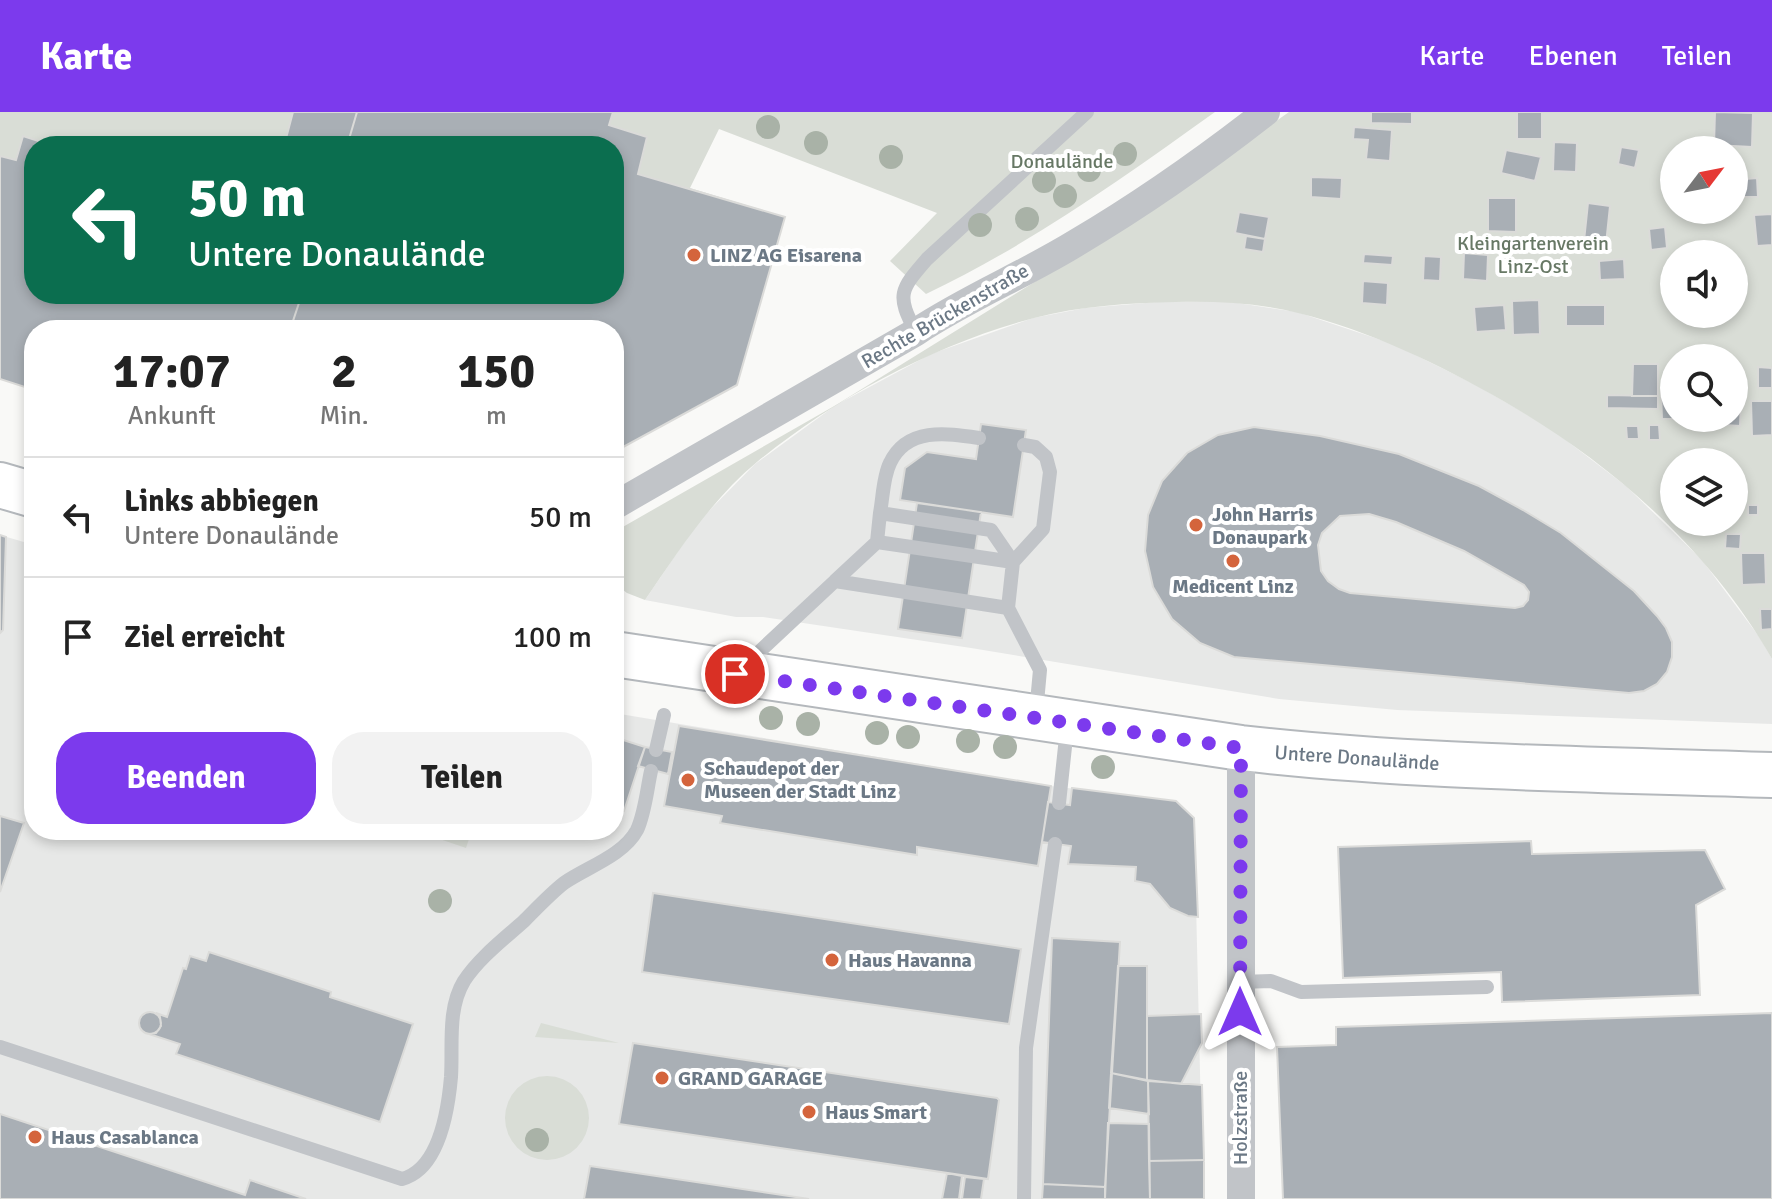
<!DOCTYPE html>
<html lang="de">
<meta charset="utf-8">
<style>
:root{--surface:#fff;--page:#f2f2f2;--text:#222;--muted:#767676;--line:#e0e0e0;--accent:#7c3aed}
body{margin:0;font-family:Signika,sans-serif;background:var(--page);color:var(--text);height:100vh;display:flex;flex-direction:column;font-size:30px;white-space:nowrap}
*{box-sizing:border-box;margin:0}
p{font-size:26px;color:var(--muted)}
.icon{flex:none;width:44px;height:44px;fill:none;stroke:currentColor;stroke-width:2;stroke-linecap:round;stroke-linejoin:round}
.map{position:relative;flex:1;overflow:hidden}
.side{position:absolute;left:24px;top:208px;width:600px;height:520px;display:flex;flex-direction:column;background:var(--surface);border-radius:32px;box-shadow:0 4px 12px #0003}
.side>*{flex:none}
.top-card{position:absolute;left:24px;top:24px;width:600px;height:168px;border-radius:32px;box-shadow:0 4px 12px #0003;background:#0b6e4f;color:#fff;overflow:hidden}
.needle{width:52px;rotate:58deg}
.controls{position:absolute;left:1660px;top:24px;display:grid;gap:16px}
.controls a{display:grid;place-items:center;width:88px;height:88px;border-radius:50%;background:var(--surface);box-shadow:0 4px 12px #0003;font-size:40px}
.pin{position:absolute;display:grid;place-items:center;width:68px;height:68px;color:#fff;margin:-34px;border:4px solid #fff;border-radius:50%;box-shadow:0 2px 8px #0007}
.me{position:absolute;width:88px;margin:-44px;rotate:0deg;stroke-linejoin:round;filter:drop-shadow(0 0 6px #0008)}
.turn{display:flex;align-items:center;gap:28px;height:168px;padding:0 32px;font-size:36px}
.turn .icon{width:104px;height:104px;stroke-width:2.5}
.turn b{display:block;font-size:56px;line-height:68px}
.eta{display:flex;justify-content:space-evenly;align-items:center;height:136px;text-align:center}
.eta b{font-size:48px;font-weight:700;line-height:56px}
.button{display:flex;gap:16px;margin-top:auto;padding:16px 32px}
.button a{flex:1;height:92px;border-radius:32px;background:var(--accent);color:#fff;font-size:32px;font-weight:700;line-height:92px;text-align:center}
.button a+a{background:var(--page);color:var(--text)}
ul{padding:0;list-style:none}
li{display:flex;align-items:center;gap:24px;height:120px;padding:0 32px;border-top:2px solid var(--line)}
li div{flex:1}
li b{display:block;font-size:30px}
li em{font-style:normal}
header{display:flex;align-items:center;gap:48px;box-sizing:border-box;height:112px;padding:0 40px;background:var(--accent);color:#fff}
header strong{font-size:38px}
nav{display:flex;gap:44px;margin-inline-start:auto;font-size:28px}
.map>svg:first-child{display:block}
.built{fill:#e7e8e7}
.green{fill:#d9ddd6;fill-rule:evenodd}
.building{fill:#a9afb5;stroke:#dbdbd9;stroke-width:2;fill-rule:evenodd}
.lines{fill:none;stroke-linecap:round;stroke-linejoin:round}
.primary-casing{stroke:#b4b8bc;stroke-width:48}
.lane{stroke:#c1c4c8;stroke-width:14}
.street{stroke:#c1c4c8;stroke-width:28}
.primary{stroke:#fff;stroke-width:44}
.tree{fill:#a9b2a7}
.route{stroke:#7c3aed;stroke-width:14;stroke-dasharray:0 25.2}
.poi-dot{fill:#d4643c;stroke:#fff;stroke-width:3}
.labels{text-anchor:middle;dominant-baseline:central;stroke-width:8;stroke-linejoin:round;paint-order:stroke}
.park-label{font-size:20px;fill:#677865;stroke:#fff}
.poi-label{font-size:20px;font-weight:bold;fill:#6b7885;stroke:#fff;text-anchor:start}
.street-label{font-size:20px;fill:#6b7885;stroke:#fff}
</style>
<header>
<strong>Karte</strong>
<nav><a>Karte</a><a>Ebenen</a><a>Teilen</a></nav>
</header>
<div class="map">
<svg width="1772" height="1087" viewBox="0 0 1772 1087">
<rect width="100%" height="100%" fill="#f9f9f7"/>
<!-- built -->
<path class="built" d="M1224,189l73,11 96,32 83,41 74,43 76,58 76,74 58,78 12,21v65l-375,-14 -118,-11 -308,-51 -208,-31h-27l-91,-17 53,-78 57,-58 81,-59 95,-51 102,-36 52,-10 73,-6z
M0,423l34,10v285h580v-117l437,73 125,15 18,17 9,381h-1203z"/>
<!-- green -->
<path class="green" d="M0,0h1215c-92,66 -186,133 -289,182l-36,-33 47,-48 -218,-84 -29,59 95,29 -48,168 -123,67v-122h-580v60l-34,-11zM34,34h580v148h-580z
M1289,0h483v547c-62,-109 -159,-195 -267,-257 -65,-37 -134,-71 -207,-89 -40,-10 -81,-12 -122,-11 -47,1 -97,4 -142,16 -99,26 -199,80 -277,144 -46,38 -79,90 -112,138l-18,-7 -13,-10v-51l222,-127 315,-195zM1674,38h60v60h-60zM1674,142h60v60h-60zM1674,246h60v60h-60zM1674,350h60v60h-60z
M413,718h59l-6,18z
M541,911l78,20 -84,-6z
M505 1006a42 42 0 1 1 84 0a42 42 0 1 1-84 0Z"/>
<!-- building -->
<path class="building" d="M293,0h64l-10,34h-63z
M357,0h256l-4,13 38,12 -9,37 147,43 -48,168 -123,67v-122h-324l12,-36h312v-148h-267z
M1371,0h41v12l-41,-1z
M1517,0h25v27h-25z
M1715,0l38,1 -1,34 -38,-2z
M1354,15l38,3 -2,31 -24,-2 2,-19 -15,-1z
M23,24l31,10h-20v148h268l-12,36h-256v60l-34,-11v-223l16,4z
M1554,30l23,1 -1,29 -23,-1z
M1621,35l18,3 -4,18 -17,-4z
M1506,38l35,7 -6,24 -34,-8z
M1311,65l31,1 -1,21 -30,-2z
M1757,66l1,19h-24v-17z
M1488,86h28v34l-28,-1z
M1588,91l22,3 -4,38 -22,-3z
M1239,100l30,5 -4,22 -30,-6z
M1772,102v31l-15,1 -3,-31z
M1665,115l2,21 -16,2 -2,-21z
M1246,124l19,3 -2,13 -19,-3z
M1464,141l24,2 -1,26 -24,-2z
M1364,142l29,2 -1,9 -29,-2z
M1424,144l17,1 -1,24 -17,-1z
M1624,147l1,20 -25,1 -1,-19z
M1363,169l25,2 -1,22 -25,-2z
M1539,188l1,34 -27,1 -1,-34z
M1504,193l2,25 -30,2 -2,-25z
M1566,193h39v21h-39z
M1633,252h25v32h-26z
M1758,255l14,1v20h-14z
M1661,279h13v27l13,1h-25z
M1607,283l51,1v13l-51,-1z
M1734,285h7l-1,29 -31,-2v-6h25z
M1751,289h21v34l-20,1z
M981,312l45,6 -13,87 -113,-17 5,-32 22,-16 49,7z
M1649,313h10l1,15h-11z
M1626,314h12l1,13h-12z
M1254,315l66,9 79,18 80,32 44,24 38,23 39,31 34,27 23,25 9,12 6,14v15l-5,15 -10,12 -13,7 -15,2 -395,-36 -34,-14 -28,-24 -19,-32 -8,-36 3,-36 14,-34 25,-28 31,-18zM1369,402l27,8 68,29 60,34 5,7 -1,8 -5,6 -8,2 -165,-15 -11,-4 -11,-8 -7,-10 -3,-26 4,-12 18,-17z
M917,391l64,9 -19,126 -64,-9z
M1748,393h10v10h-10z
M1726,422h15l-1,15 -15,-1z
M0,423l6,2 -3,93 -3,3z
M1741,441h24l1,31 -24,1z
M1760,497h12v20l-11,1z
M679,614l372,60 -13,80 -121,-19v8l-197,-32 2,-7 -58,-10z
M614,625l31,10 -21,64 -10,-3z
M645,635l27,5 -4,22 -30,-8z
M1072,676l104,13 18,17 4,99 -10,-1 -18,-8 -20,-24 -15,-3 1,-14 -68,-3 3,-18 -29,-4 6,-40 22,3z
M0,704l24,7 -24,69z
M1531,729l1,13 173,-4 20,39 -29,16 4,90 -198,7 -1,-30 -158,6 -5,-131z
M653,781l368,56 -12,75 -367,-52z
M1052,826l68,4 -15,245 -62,-3z
M209,840l122,40 -1,5 83,27 -33,98 -204,-68 4,-10 -31,-10 7,-1 5,-7 -1,-9 -4,-4 11,4 16,-49 3,1 4,-13 16,5z
M1118,854h29v114l-36,-7z
M139 911a11 11 0 1 1 22 0a11 11 0 1 1-22 0Z
M1772,901v186h-489l-6,-152 59,-2v-18z
M1201,902l1,29 -21,41 -34,-4v-64z
M633,931l364,55 2,2 -11,79 -369,-55z
M1111,961l37,8 1,33 -40,-6z
M1148,969l54,4 2,75 -55,1z
M0,1002l245,81 5,-15 56,19h-306z
M1108,1011l41,1 1,75h-45z
M1204,1048v39h-54l-1,-38z
M590,1054l219,33h-225z
M947,1061l15,3 -3,23h-17z
M965,1065l19,2 -3,20h-19z
M1043,1072l62,3v12h-63z"/>
<g class="lines">
<defs>
<path id="primary" d="M0,373l34,10
M614,542l627,94c176,20 354,21 531,27"/>
</defs>
<!-- primary casing -->
<use href="#primary" class="primary-casing"/>
<!-- lane -->
<path class="lane" d="M916,220c-20,-37 -16,-42 11,-73l160,-147
M880,401c3,-16 3,-36 10,-50 17,-36 56,-30 89,-25
M877,430l3,-29 111,17 22,32 30,-33 7,-57 -4,-15 -11,-10 -11,-2
M835,469l42,-39 136,20 -5,46
M745,553l90,-84 173,27 32,62 -4,43
M656,638l8,-35
M1059,691l8,-75
M1240,870l31,-1 30,11 186,-5
M0,935l402,132c37,-10 46,-68 49,-102 2,-31 -4,-68 13,-96 15,-23 40,-42 60,-60 13,-13 26,-27 40,-38 23,-16 59,-27 73,-53 8,-17 10,-41 14,-59
M1024,1087l2,-151 29,-204"/>
<!-- street -->
<path class="street" d="M614,394l302,-174c51,-34 108,-57 160,-89 66,-39 130,-84 190,-131
M1241,1087v-451"/>
<!-- primary -->
<use href="#primary" class="primary"/>
</g>
<!-- trees -->
<g class="tree">
<circle cx="768" cy="15" r="12"/>
<circle cx="816" cy="31" r="12"/>
<circle cx="1125" cy="42" r="12"/>
<circle cx="891" cy="45" r="12"/>
<circle cx="1089" cy="58" r="12"/>
<circle cx="1044" cy="69" r="12"/>
<circle cx="1065" cy="84" r="12"/>
<circle cx="1027" cy="107" r="12"/>
<circle cx="980" cy="113" r="12"/>
<circle cx="771" cy="606" r="12"/>
<circle cx="808" cy="612" r="12"/>
<circle cx="877" cy="621" r="12"/>
<circle cx="908" cy="625" r="12"/>
<circle cx="968" cy="629" r="12"/>
<circle cx="1005" cy="635" r="12"/>
<circle cx="1103" cy="655" r="12"/>
<circle cx="440" cy="789" r="12"/>
<circle cx="537" cy="1028" r="12"/>
</g>
<g class="lines">
<!-- route -->
<path class="route" d="M735,562l506,74 -1,264"/>
</g>
<!-- markers -->
<g class="poi-dot">
<circle cx="694" cy="143" r="8"/>
<circle cx="1196" cy="413" r="8"/>
<circle cx="1233" cy="449" r="8"/>
<circle cx="688" cy="668" r="8"/>
<circle cx="832" cy="848" r="8"/>
<circle cx="662" cy="966" r="8"/>
<circle cx="809" cy="1000" r="8"/>
<circle cx="35" cy="1025" r="8"/>
</g>
<g class="labels">
<!-- park labels -->
<g class="park-label">
<text x="1062" y="49">Donaulände</text>
<text x="1533" y="131">Kleingartenverein<tspan x="1533" dy="23">Linz-Ost</tspan></text>
</g>
<!-- poi labels -->
<g class="poi-label">
<text x="710" y="143">LINZ AG Eisarena</text>
<text x="1212" y="402">John Harris<tspan x="1212" dy="23">Donaupark</tspan></text>
<text x="1233" y="474" text-anchor="middle">Medicent Linz</text>
<text x="704" y="656">Schaudepot der<tspan x="704" dy="23">Museen der Stadt Linz</tspan></text>
<text x="848" y="848">Haus Havanna</text>
<text x="678" y="966">GRAND GARAGE</text>
<text x="825" y="1000">Haus Smart</text>
<text x="51" y="1025">Haus Casablanca</text>
</g>
<!-- street labels -->
<g class="street-label">
<text transform="translate(945 204) rotate(-30)">Rechte Brückenstraße</text>
<text transform="translate(1357 646) rotate(4)">Untere Donaulände</text>
<text transform="translate(1240 1006) rotate(-90)">Holzstraße</text>
</g>
</g>
</svg>
<div class="controls">
<a><svg class="needle" viewBox="-14 -14 28 28"><path d="M0-13l5 13h-10z" fill="#e53935"/><path d="M0 13l5-13h-10z" fill="#767676"/></svg></a>
<a><svg class="icon" aria-label="sound" viewBox="0 0 24 24"><path d="M4 9h4l5-4v14l-5-4H4zM17 9q2 3 0 6"/></svg></a>
<a><svg class="icon" aria-label="search" viewBox="0 0 24 24"><circle cx="10" cy="10" r="6"/><path d="M15 15l6 6"/></svg></a>
<a><svg class="icon" aria-label="layers" viewBox="0 0 24 24"><path d="M12 4l9 5-9 5-9-5zM3 14l9 5 9-5"/></svg></a>
</div>
<div class="pin" style="left:735px;top:562px;background:#d93025"><svg class="icon" aria-label="arrive" viewBox="0 0 24 24"><path d="M6 21V4h12l-3 4 3 4H6"/></svg></div>
<svg class="me" style="left:1240px;top:900px" viewBox="-20 -20 40 40"><path d="M0-17L14 15 0 8-14 15z" fill="#7c3aed" stroke="#fff" stroke-width="4"/></svg>
<div class="top-card">
<div class="turn"><svg class="icon" aria-label="left" viewBox="0 0 24 24"><path d="M17 20v-9H6M10 6l-5 5 5 5"/></svg><div><b>50 m</b>Untere Donaulände</div></div>
</div>
<section class="side">
<div class="eta">
<div><b>17:07</b><p>Ankunft</p></div>
<div><b>2</b><p>Min.</p></div>
<div><b>150</b><p>m</p></div>
</div>
<ul>
<li><svg class="icon" aria-label="left" viewBox="0 0 24 24"><path d="M17 20v-9H6M10 6l-5 5 5 5"/></svg><div><b>Links abbiegen</b><p>Untere Donaulände</p></div><em>50 m</em></li>
<li><svg class="icon" aria-label="arrive" viewBox="0 0 24 24"><path d="M6 21V4h12l-3 4 3 4H6"/></svg><div><b>Ziel erreicht</b></div><em>100 m</em></li>
</ul>
<div class="button"><a>Beenden</a><a>Teilen</a></div>
</section>
</div>
